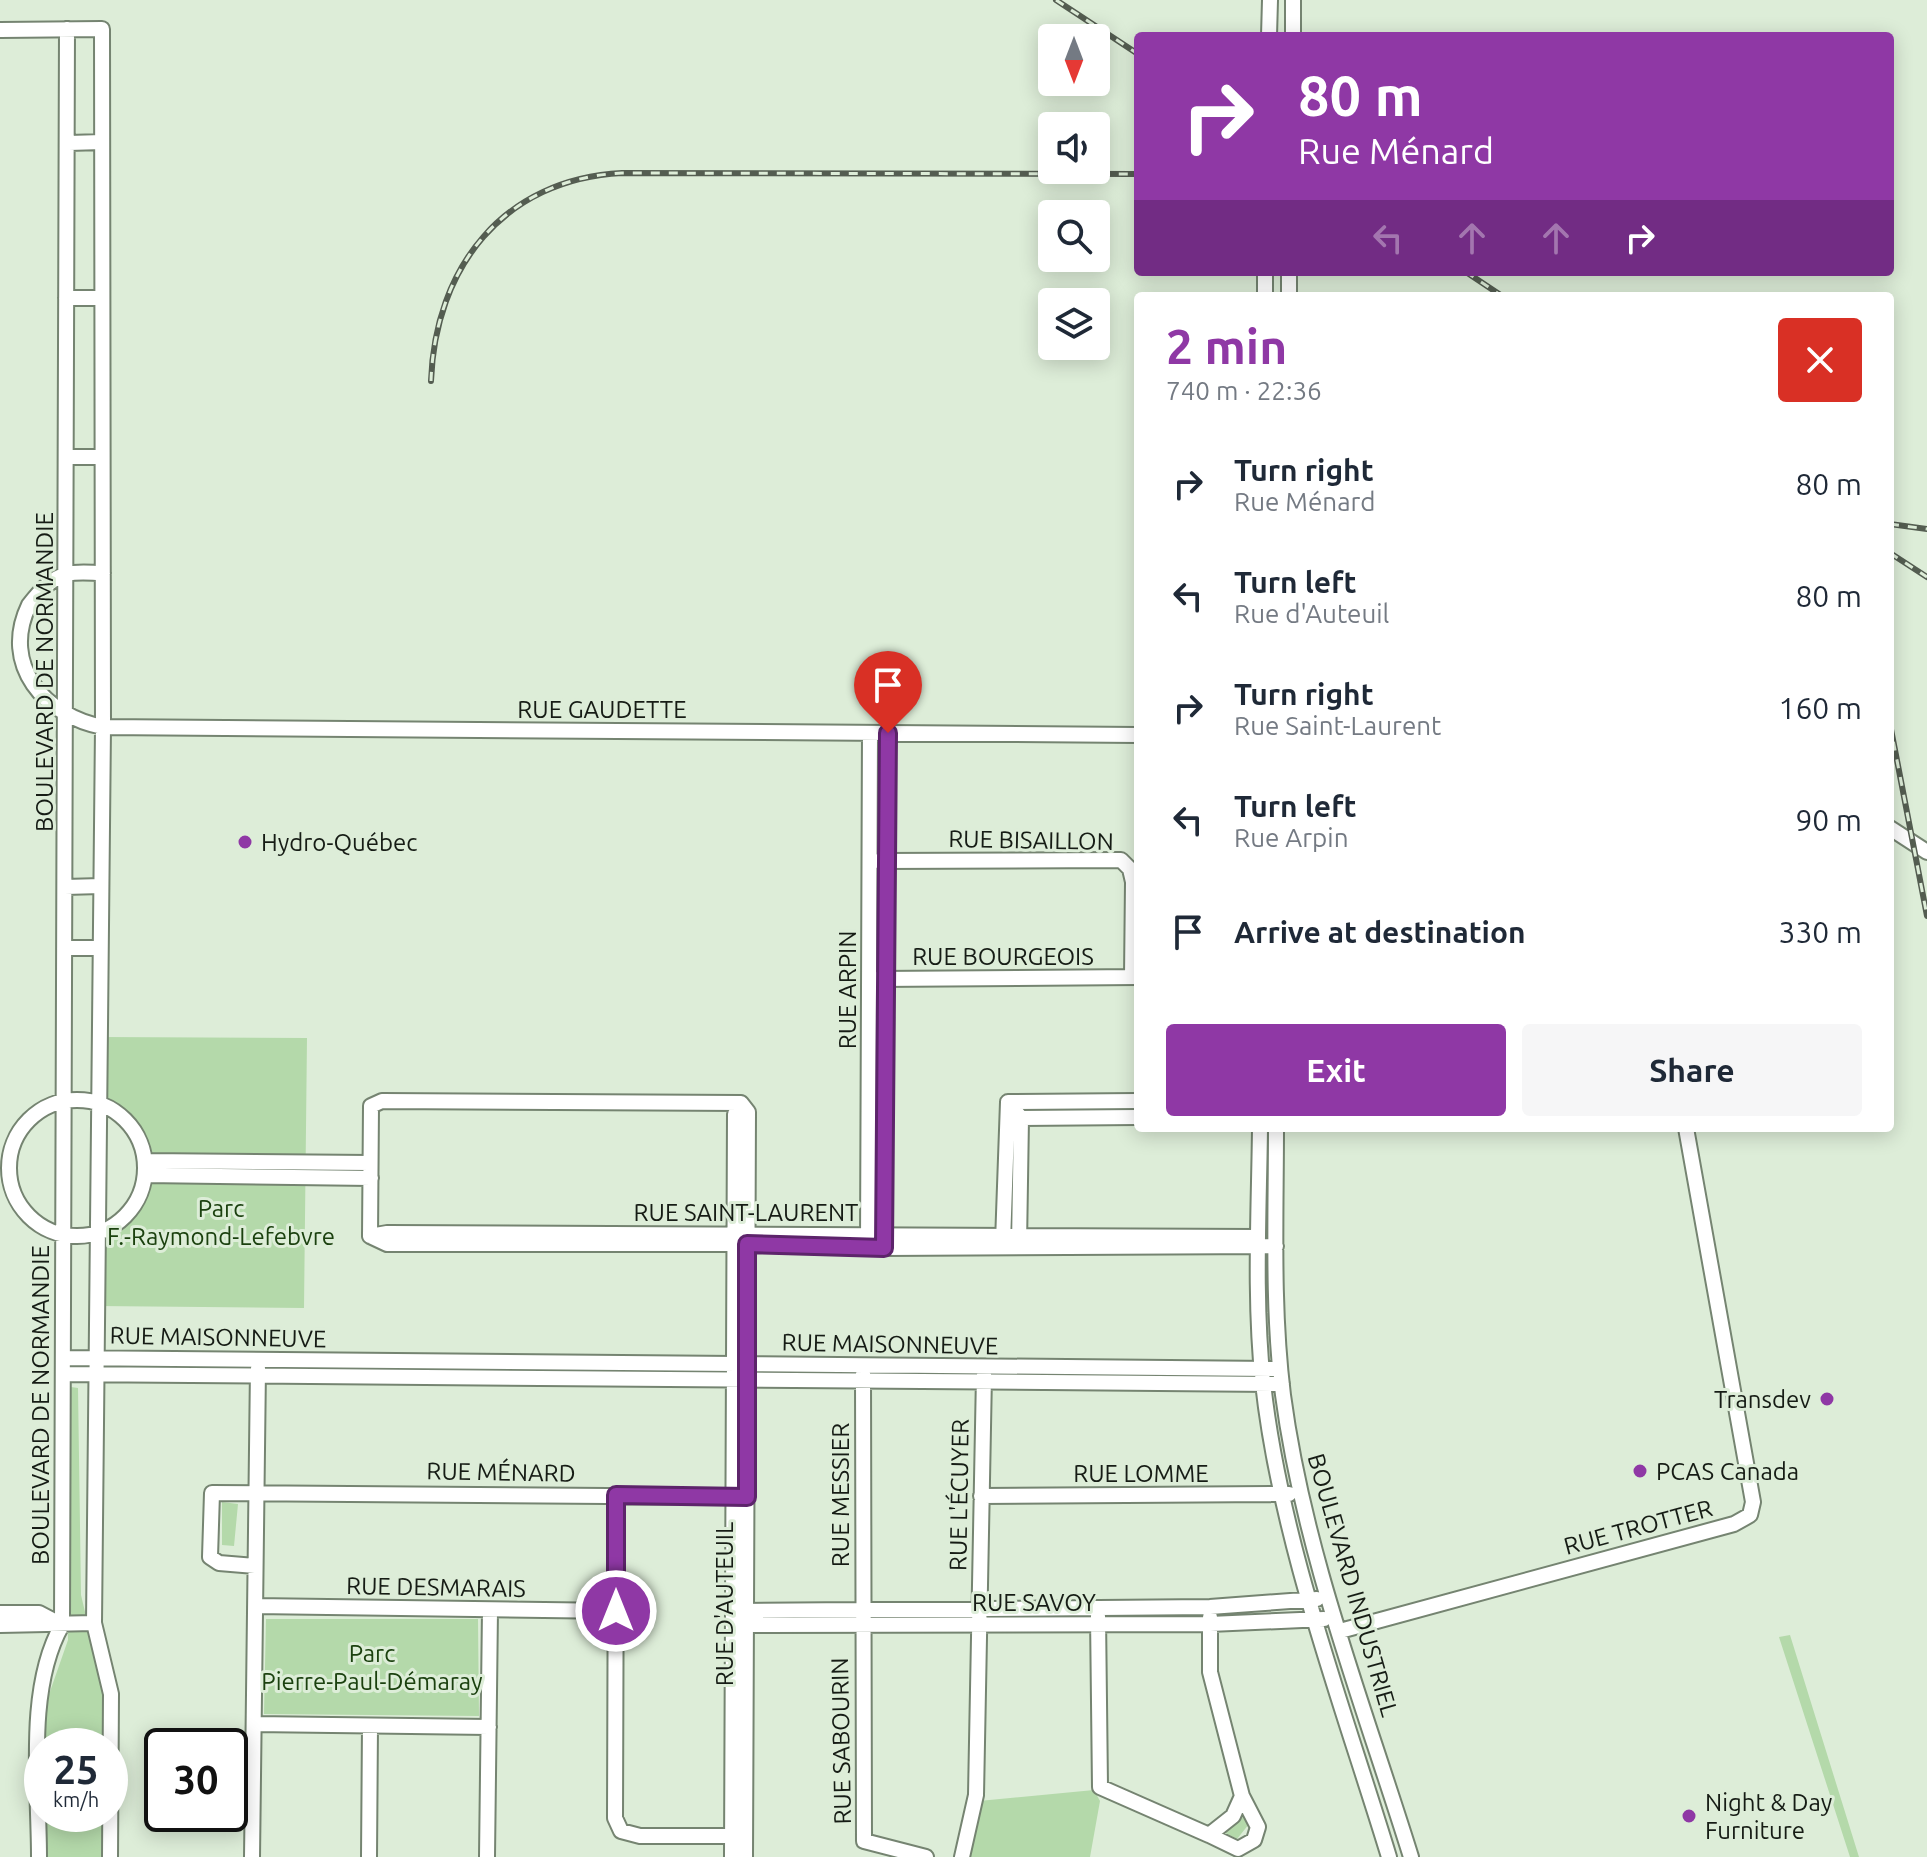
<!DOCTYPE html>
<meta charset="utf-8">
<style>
:root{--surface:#fff;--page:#f6f6f7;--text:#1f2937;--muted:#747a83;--accent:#8f38a5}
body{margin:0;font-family:Ubuntu,sans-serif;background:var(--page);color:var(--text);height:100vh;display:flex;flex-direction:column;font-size:30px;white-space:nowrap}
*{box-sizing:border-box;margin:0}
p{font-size:26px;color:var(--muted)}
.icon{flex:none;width:44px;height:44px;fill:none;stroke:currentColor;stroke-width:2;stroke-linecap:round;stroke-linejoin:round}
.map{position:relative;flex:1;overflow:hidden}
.drawer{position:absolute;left:1134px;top:292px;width:760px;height:840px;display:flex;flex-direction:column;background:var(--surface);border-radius:8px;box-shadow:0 4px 20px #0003}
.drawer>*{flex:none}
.banner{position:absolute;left:1134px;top:32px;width:760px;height:244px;border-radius:8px;box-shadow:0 4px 20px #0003;background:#8f38a5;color:#fff;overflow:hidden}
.needle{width:52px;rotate:180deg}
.buttons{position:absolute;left:1038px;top:24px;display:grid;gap:16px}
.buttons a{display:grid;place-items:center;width:72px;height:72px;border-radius:8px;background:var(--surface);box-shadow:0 4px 20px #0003;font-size:40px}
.speed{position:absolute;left:24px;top:1728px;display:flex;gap:16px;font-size:40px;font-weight:700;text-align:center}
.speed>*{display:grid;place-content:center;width:104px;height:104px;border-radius:50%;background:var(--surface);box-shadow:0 4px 20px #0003;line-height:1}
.speed small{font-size:20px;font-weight:400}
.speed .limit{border:4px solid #111;border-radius:12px;background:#fff;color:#111}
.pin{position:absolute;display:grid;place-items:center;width:68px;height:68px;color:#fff;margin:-82px -34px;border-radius:50% 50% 50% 0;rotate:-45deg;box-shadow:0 0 8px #0007}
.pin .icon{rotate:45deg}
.me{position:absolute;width:88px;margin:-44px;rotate:0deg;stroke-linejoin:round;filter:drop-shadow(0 0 6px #0008)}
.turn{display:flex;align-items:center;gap:28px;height:168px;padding:0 32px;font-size:36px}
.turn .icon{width:104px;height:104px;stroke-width:2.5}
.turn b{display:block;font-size:56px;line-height:68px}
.lanes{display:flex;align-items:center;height:76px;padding:0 32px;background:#0003;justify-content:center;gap:40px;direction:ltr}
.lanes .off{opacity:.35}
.round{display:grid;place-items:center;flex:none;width:84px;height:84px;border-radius:8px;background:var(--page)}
.overview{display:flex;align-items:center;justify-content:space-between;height:136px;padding:0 32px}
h1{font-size:48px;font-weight:700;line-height:60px;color:var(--accent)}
.primary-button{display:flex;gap:16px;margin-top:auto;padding:16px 32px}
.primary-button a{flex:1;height:92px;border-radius:8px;background:var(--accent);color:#fff;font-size:32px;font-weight:700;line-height:92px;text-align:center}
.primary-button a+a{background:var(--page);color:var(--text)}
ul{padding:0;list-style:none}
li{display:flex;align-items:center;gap:24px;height:112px;padding:0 32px}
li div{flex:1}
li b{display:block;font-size:30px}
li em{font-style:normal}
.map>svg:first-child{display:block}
.green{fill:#b4d9aa}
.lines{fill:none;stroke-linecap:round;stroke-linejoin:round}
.minor-casing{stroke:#758471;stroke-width:18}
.minor{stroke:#fff;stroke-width:14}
.rail-casing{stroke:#545d51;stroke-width:6}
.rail{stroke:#ddedd8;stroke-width:3;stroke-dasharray:9;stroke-linecap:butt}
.route-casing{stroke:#5d246b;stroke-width:20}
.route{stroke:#8f38a5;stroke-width:14}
.poi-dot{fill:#8f38a5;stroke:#ddedd8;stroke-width:3}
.labels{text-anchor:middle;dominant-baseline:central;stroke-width:6;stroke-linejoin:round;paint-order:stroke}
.street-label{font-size:24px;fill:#161c15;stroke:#ddedd8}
.poi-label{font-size:24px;fill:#161c15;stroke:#ddedd8;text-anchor:start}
.park-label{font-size:24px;fill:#1b410f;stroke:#ddedd8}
</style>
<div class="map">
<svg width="1927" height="1857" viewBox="0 0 1927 1857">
<rect width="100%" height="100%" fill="#ddedd8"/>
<!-- green -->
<path class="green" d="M101,1037l206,1 -3,270 -207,-2v-71c8,-4 21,-8 28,-14 43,-35 18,-96 -24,-116z
M64,1386l14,2 3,207 24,101v50h-59v-43l22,-63z
M222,1502l16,2 -4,42 -12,-1z
M266,1619h212l1,97 -215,-2z
M1790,1635l69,222h-9l-71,-220z
M1094,1790l6,11 -10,56h-123l12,-56z
M45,1814h59v43h-59z
M1244,1816l5,8 -12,15 -12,-6z"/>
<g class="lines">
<defs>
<path id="minor" d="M0,30l102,-1 1,698 -9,896 17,71 -1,163
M1269,36l1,-36
M1293,36v-36
M69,143l33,-1
M1265,272v24
M1289,296v-24
M66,298h36
M66,457h35
M103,573c-11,0 -26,-2 -36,1 -16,4 -28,18 -38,31 -29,60 16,111 74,122l1035,8
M1890,828l37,24
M879,861l242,-1 9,9 3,13 -1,95
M65,887l36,-1
M64,948h36
M878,979l260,-2
M9 1168a68 68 0 1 1 136 0a68 68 0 1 1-136 0Z
M1008,1102l13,16 -2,127
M1008,1102l130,-1
M1021,1118l117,-1
M1260,1128c-1,84 -6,171 3,255 17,157 80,323 126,474
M1276,1128c0,88 -4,179 7,267 21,158 81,311 128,462
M145,1161l225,2
M145,1175l226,3
M370,1236l1,-130 11,-5 359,2 7,9 -3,745
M370,1236l17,8h347l150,4 392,-2
M370,1236l17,-3 870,4
M1003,1242l5,-140
M868,1244l2,-511
M884,1244l4,-511
M64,1358l1216,11
M64,1374l1218,10
M863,1374l1,467 62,16
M616,1495l-1,323 6,13 19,5h101
M981,1496l308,-2
M255,1566l-36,-3 -9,-6 2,-64 529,4
M255,1606l361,5
M739,1611l471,-4 107,-8
M0,1613h39l19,10
M1098,1616l2,171 109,48 24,-19 9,-20 -32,-124v-55
M0,1625l94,-2
M737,1625l473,-1 114,-5
M1340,1631l394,-107 16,-9 3,-13 -67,-374
M254,1724l235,3
M1209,1835l29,14 16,-9 4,-13 -16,-31
M39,1857c0,-72 -13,-169 23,-232l5,-1596
M252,1857l6,-489
M369,1857l1,-131
M487,1857l3,-247
M732,1857l3,-743
M962,1857l14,-62 8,-420"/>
</defs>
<!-- minor casing -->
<use href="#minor" class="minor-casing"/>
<!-- minor -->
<use href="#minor" class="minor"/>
<defs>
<path id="rail" d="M1056,0l82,54
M1466,272l36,24
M431,381c4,-113 72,-202 191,-208l516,1
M1890,524l37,5
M1890,553l37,24
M1890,724l37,192"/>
</defs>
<!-- rail casing -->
<use href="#rail" class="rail-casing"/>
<!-- rail -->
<use href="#rail" class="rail"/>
</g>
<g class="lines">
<defs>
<path id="route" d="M616,1611v-116l131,2v-253l137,4 4,-515"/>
</defs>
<!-- route casing -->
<use href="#route" class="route-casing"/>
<!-- route -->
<use href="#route" class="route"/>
</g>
<!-- markers -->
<g class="poi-dot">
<circle cx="245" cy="842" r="8"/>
<circle cx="1827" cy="1399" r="8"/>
<circle cx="1640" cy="1471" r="8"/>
<circle cx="1689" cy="1816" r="8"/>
</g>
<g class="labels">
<!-- street labels -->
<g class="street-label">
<text transform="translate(44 672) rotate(-90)">BOULEVARD DE NORMANDIE</text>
<text x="602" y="709">RUE GAUDETTE</text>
<text transform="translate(1031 840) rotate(1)">RUE BISAILLON</text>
<text x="1003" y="956">RUE BOURGEOIS</text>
<text transform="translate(847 990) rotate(-90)">RUE ARPIN</text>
<text x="746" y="1212">RUE SAINT-LAURENT</text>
<text transform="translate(218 1337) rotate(1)">RUE MAISONNEUVE</text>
<text transform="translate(890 1344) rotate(1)">RUE MAISONNEUVE</text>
<text transform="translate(40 1405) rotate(-90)">BOULEVARD DE NORMANDIE</text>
<text transform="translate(501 1472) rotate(1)">RUE MÉNARD</text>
<text x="1141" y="1473">RUE LOMME</text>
<text transform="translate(840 1495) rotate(-90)">RUE MESSIER</text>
<text transform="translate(959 1495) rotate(-89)">RUE L'ÉCUYER</text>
<text transform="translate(1638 1527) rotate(-15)">RUE TROTTER</text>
<text transform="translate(1353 1585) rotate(74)">BOULEVARD INDUSTRIEL</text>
<text transform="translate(436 1587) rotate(1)">RUE DESMARAIS</text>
<text x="1034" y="1602">RUE SAVOY</text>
<text transform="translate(724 1604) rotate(-90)">RUE D'AUTEUIL</text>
<text transform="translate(841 1741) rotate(-91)">RUE SABOURIN</text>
</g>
<!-- poi labels -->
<g class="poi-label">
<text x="261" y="842">Hydro-Québec</text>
<text x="1811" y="1399" text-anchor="end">Transdev</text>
<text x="1656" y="1471">PCAS Canada</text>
<text x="1705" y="1802">Night &amp; Day<tspan x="1705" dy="28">Furniture</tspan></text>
</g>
<!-- park labels -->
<g class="park-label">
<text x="221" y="1208">Parc<tspan x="221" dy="28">F.-Raymond-Lefebvre</tspan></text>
<text x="372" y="1653">Parc<tspan x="372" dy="28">Pierre-Paul-Démaray</tspan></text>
</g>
</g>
</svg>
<div class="buttons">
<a><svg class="needle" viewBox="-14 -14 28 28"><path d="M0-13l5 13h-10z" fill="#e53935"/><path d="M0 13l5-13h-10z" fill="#747a83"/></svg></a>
<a><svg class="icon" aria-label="sound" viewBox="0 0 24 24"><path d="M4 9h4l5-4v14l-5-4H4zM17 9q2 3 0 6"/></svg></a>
<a><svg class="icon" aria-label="search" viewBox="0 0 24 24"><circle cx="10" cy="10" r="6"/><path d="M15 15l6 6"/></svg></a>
<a><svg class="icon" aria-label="layers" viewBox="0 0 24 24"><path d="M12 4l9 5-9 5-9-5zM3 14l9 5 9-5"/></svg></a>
</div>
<div class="speed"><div>25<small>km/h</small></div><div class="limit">30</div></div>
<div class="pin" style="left:888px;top:733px;background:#d93025"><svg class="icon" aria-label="arrive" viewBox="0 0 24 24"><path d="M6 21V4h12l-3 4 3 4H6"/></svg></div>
<svg class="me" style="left:616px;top:1611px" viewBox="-20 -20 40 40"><circle r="17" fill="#8f38a5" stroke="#fff" stroke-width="3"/><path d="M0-11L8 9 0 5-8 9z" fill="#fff"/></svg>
<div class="banner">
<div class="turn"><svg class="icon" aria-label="right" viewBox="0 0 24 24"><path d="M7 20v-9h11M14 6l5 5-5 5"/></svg><div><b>80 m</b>Rue Ménard</div></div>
<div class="lanes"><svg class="icon off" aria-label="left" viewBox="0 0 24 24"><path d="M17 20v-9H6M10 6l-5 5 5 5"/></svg><svg class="icon off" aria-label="ahead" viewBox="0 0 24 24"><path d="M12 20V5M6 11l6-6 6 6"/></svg><svg class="icon off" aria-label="ahead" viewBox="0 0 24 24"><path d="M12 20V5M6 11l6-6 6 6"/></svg><svg class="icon" aria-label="right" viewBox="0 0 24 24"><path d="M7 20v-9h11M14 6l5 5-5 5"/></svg></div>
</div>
<section class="drawer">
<div class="overview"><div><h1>2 min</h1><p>740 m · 22:36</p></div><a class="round" style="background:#d93025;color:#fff"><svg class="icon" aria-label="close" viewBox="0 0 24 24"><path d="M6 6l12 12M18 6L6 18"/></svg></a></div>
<ul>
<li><svg class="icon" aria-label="right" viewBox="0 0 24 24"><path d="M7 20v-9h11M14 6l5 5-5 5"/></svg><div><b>Turn right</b><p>Rue Ménard</p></div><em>80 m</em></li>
<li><svg class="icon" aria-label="left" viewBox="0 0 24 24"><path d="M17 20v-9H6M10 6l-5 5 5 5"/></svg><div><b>Turn left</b><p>Rue d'Auteuil</p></div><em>80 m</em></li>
<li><svg class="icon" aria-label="right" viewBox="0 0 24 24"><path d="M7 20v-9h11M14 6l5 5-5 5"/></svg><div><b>Turn right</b><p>Rue Saint-Laurent</p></div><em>160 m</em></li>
<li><svg class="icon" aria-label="left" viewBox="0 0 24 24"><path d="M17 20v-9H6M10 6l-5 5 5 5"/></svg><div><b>Turn left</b><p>Rue Arpin</p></div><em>90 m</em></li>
<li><svg class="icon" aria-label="arrive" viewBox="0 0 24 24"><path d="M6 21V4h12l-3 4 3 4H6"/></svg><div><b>Arrive at destination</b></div><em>330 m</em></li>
</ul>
<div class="primary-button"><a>Exit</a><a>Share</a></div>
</section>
</div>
